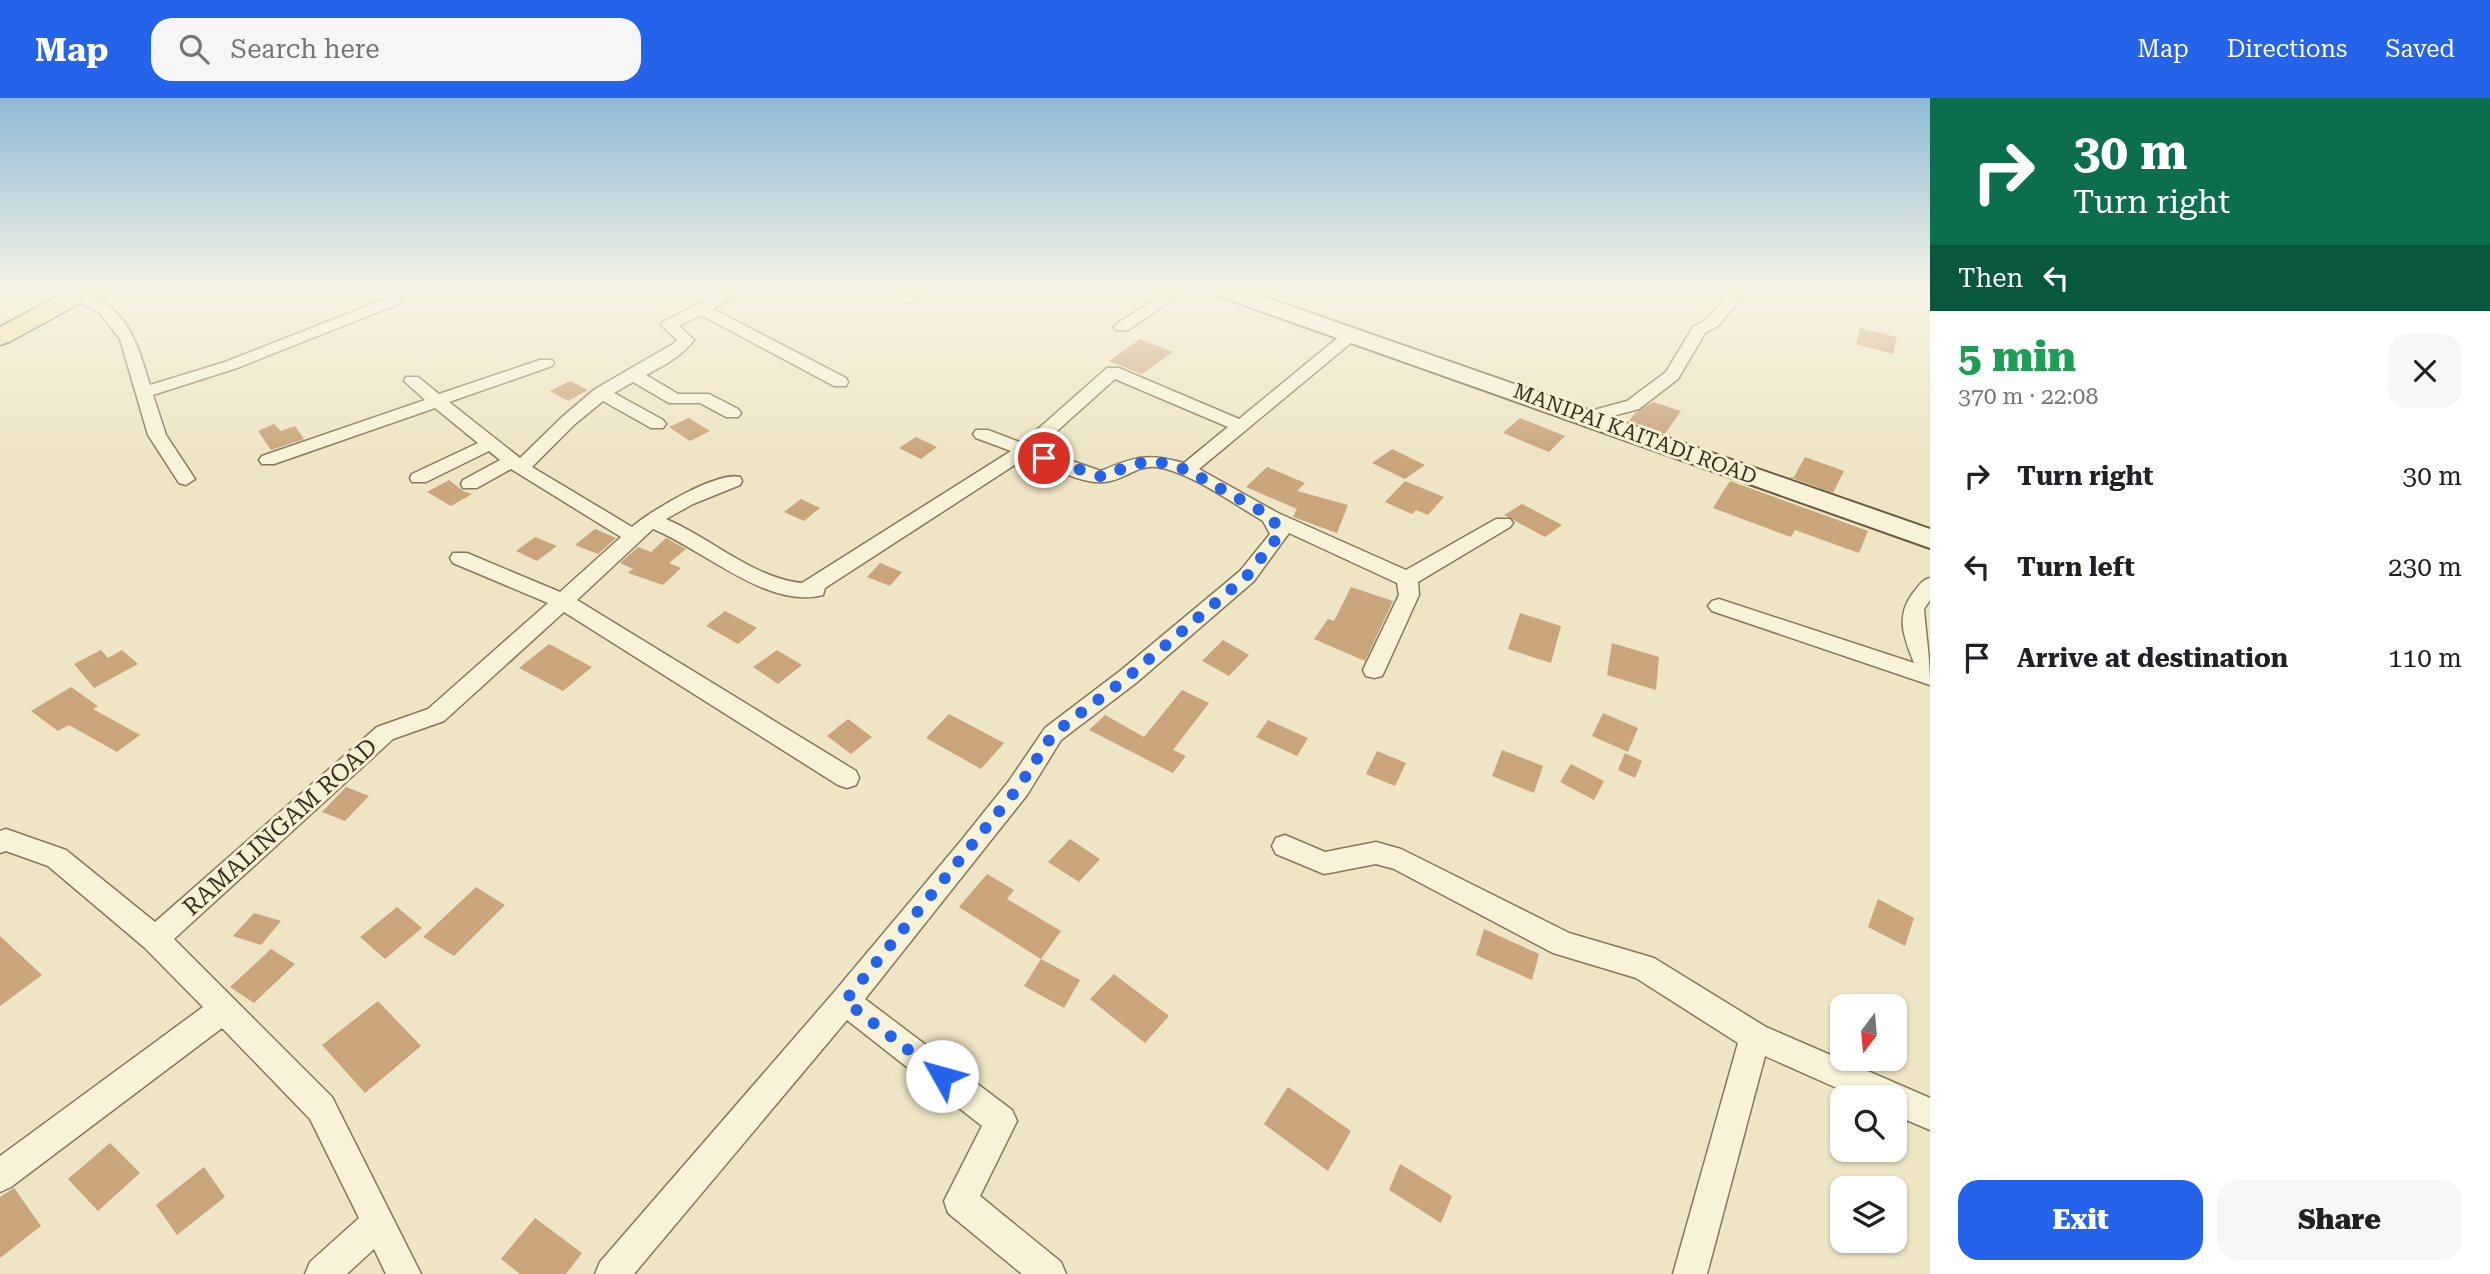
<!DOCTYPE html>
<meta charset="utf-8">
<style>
:root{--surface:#fff;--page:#f6f6f6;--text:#202124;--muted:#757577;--accent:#2563eb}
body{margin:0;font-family:"Roboto Serif",serif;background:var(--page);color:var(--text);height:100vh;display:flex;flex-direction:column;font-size:26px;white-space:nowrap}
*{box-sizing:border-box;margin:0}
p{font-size:23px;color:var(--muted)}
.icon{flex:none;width:38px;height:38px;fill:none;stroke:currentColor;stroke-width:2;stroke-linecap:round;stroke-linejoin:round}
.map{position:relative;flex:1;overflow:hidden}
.drawer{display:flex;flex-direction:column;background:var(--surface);width:560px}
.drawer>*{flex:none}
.top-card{background:#0b6e4f;color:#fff;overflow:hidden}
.needle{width:46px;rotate:196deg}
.tools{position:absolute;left:1830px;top:896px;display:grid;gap:14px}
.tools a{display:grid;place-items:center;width:77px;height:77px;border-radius:14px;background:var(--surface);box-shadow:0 2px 5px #0004;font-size:35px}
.pin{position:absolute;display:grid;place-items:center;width:60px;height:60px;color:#fff;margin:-30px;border:4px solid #fff;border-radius:50%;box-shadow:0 2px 7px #0007}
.me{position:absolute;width:77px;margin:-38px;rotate:308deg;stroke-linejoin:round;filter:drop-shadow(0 0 5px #0008)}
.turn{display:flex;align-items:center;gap:24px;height:147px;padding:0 28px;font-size:32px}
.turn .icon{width:91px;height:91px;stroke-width:2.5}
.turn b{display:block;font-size:49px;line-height:60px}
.then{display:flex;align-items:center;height:66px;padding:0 28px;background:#0003;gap:14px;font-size:26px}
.round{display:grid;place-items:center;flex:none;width:74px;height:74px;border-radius:21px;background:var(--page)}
.headline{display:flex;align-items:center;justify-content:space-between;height:119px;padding:0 28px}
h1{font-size:42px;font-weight:800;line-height:52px;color:#1e9e55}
.primary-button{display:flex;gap:14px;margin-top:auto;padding:14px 28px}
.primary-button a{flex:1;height:80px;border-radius:21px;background:var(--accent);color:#fff;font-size:28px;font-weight:800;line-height:80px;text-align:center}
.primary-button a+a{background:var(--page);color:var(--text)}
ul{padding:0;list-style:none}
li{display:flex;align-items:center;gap:21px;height:91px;padding:0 28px}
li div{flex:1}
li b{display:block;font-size:26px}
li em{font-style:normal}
header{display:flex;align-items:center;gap:42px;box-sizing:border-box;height:98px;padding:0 35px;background:var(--accent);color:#fff}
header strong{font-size:33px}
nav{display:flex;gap:38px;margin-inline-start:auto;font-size:24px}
.search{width:490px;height:63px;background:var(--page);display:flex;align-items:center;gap:18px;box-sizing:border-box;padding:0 24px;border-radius:21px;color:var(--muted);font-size:26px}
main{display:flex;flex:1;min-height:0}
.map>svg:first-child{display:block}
.building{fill:#caa57b}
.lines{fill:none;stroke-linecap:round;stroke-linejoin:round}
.minor-casing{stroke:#87785b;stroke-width:3}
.secondary-casing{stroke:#69593e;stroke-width:4}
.primary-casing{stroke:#55452f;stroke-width:3}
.minor{fill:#f8f2d8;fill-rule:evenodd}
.secondary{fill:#f8f2d8;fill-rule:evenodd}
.primary{fill:#efdf9d;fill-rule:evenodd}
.route{stroke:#2563eb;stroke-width:12;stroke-dasharray:0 21.6}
.labels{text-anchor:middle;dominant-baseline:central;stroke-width:6;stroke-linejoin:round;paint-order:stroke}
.far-street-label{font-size:21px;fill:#382e1f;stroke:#f5efd4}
.street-label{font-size:24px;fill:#382e1f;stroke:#f5efd4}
</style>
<header>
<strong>Map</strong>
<div class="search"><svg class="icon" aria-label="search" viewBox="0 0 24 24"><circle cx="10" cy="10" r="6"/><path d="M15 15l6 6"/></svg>Search here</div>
<nav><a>Map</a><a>Directions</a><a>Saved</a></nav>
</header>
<main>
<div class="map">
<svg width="1930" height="1176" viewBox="0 0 1930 1176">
<rect width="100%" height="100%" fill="#ede5c4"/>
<!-- building -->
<path class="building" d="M1860,230l37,9 -4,17 -37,-10z
M1140,241l33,13 -31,22 -33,-13z
M570,283l18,9 -20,11 -18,-10z
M1653,304l28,9 -16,23 -36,-13 6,-8z
M689,320l21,13 -20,10 -21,-14z
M1520,320l45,18 -16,16 -46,-19z
M274,326l7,7 14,-5 9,13 -33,11 -13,-19z
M916,339l21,10 -16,12 -22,-11z
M1392,351l33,16 -20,14 -33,-16z
M1805,359l39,14 -11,22 -44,-16h5z
M1267,369l38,16 -8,8 51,14 -11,28 -44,-16 4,-8 -51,-22z
M449,382l14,11 9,3 -21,12 -24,-14z
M1405,383l39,16 -16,18 -12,-5 -4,4 -27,-12z
M1730,383l138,50 -9,22 -64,-23 -4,7 -78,-29z
M801,401l19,9 -16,13 -20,-9z
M1522,406l40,21 -17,12 -41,-22z
M595,431l21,9 -18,16 -23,-9z
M535,439l22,9 -20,15 -21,-10z
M666,440l20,11 -17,14 12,5 -18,17 -35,-12 5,-4 -13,-6 18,-16 13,5z
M880,465l22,9 -12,14 -23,-9z
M1351,489l42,14 -28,60 -51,-22 14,-20 6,2z
M725,513l32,17 -19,16 -32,-18z
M1520,515l41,13 -10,37 -43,-14z
M1223,542l26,15 -20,21 -27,-15z
M1612,545l47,14 -3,33 -49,-15z
M549,546l43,23 -29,24 -44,-23z
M101,552l7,8 14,-8 16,14 -44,24 -20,-24z
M777,552l25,15 -24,19 -25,-17z
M71,589l27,19 -5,3 47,26 -23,17 -48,-27 -11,6 -27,-20z
M1182,592l27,13 -36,47 13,6 -13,17 -84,-43 16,-15 39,22z
M1603,615l35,15 -10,24 -36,-16z
M949,616l55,29 -23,26 -55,-31z
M848,621l24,18 -21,17 -24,-18z
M1268,622l40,18 -11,18 -41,-19z
M1502,652l41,16 -9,27 -42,-17z
M1377,653l29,12 -11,23 -29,-12z
M1625,655l17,8 -7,17 -17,-8z
M1571,666l33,17 -10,19 -34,-18z
M346,689l23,9 -24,25 -23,-9z
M1070,741l30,20 -21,23 -31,-20z
M987,776l27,16 -7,9 54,32 -20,28 -82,-52z
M476,789l29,18 -51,51 -31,-19z
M1878,801l36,19 -9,28 -37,-19z
M397,809l25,21 -37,31 -25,-22z
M254,815l27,8 -20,24 -28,-9z
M1484,831l55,25 -7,26 -56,-25z
M0,838l42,39 -42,31z
M271,851l24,15 -41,39 -24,-16z
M1041,861l39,21 -16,28 -40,-22z
M1114,876l55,42 -24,27 -55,-44z
M378,903l43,45 -56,47 -43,-48z
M1288,989l63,44 -23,40 -64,-47z
M110,1045l30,30 -42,38 -30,-32z
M1400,1066l52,32 -11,27 -52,-33z
M204,1069l21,30 -48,38 -21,-30z
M14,1090l27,38 -41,32v-61z
M535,1120l47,35 -16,21h-46l-19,-15z"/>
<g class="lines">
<defs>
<path id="minor" d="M729,191h18l-34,20 133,69 2,4 -2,4h-12l-133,-71 -22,11 15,14c-12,16 -31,26 -48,35l32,19h31l29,15 3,4 -3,4h-12l-26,-14h-31l-36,-21 -19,11 49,27 3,4 -3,4h-12l-48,-27 -28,23 -43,43 100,60c18,-16 85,-56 108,-50l2,4 -2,4 -47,19 -27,15c45,19 87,59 136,64l209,-132 -35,-13 -3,-4 3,-4h12l34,13 85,-75h12l120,51 107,-88 6,-2 8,5 -2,3 -159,132 79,44 128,57 90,-51h14l3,4 -3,4 -92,55 1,13 -34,75 -3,6 -8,2 -8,-2 -3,-6 36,-75 -2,-12 -108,-50 -35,48 -118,102 -75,57 -34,55 -162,204 147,111 5,11 -37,75 81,66 5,12h-44l-74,-61 -4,-12 38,-75 -135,-106 -213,254h-39l5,-12 235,-271 125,-149 49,-61 36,-53 75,-57 120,-100 30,-37 -7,-13c-29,-17 -74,-50 -107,-54 -19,-2 -33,14 -52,15 -24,2 -55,-16 -77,-25l-202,131 -2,7c-55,15 -120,-46 -170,-66l-76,71 279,171 3,7 -3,7 -9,3 -9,-3 -274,-173 -120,109 -51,18 -219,200 158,158 89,177h-35l-12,-25 -27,25h-42l5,-12 49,-44 -49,-99 -88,-91 -211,159 -11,5v-36l203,-149 -58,-59 -97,-82 -42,-15 -6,2v-22l6,-2 60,21 89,72 222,-195 51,-18 120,-106 -95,-40 -3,-5 3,-5h14l93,39 61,-55 -110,-68 -34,19h-14l-2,-4 2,-4 37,-20 -11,-9 -63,31h-14l-2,-4 2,-4 66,-31 -43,-35 -161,56h-12l-3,-4 3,-4 163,-56 -21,-19 2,-4h12l21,17 101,-34h12l2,3 -2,3 -103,36 71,56 42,-41 33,-28 78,-45 4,-4 -16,-15 2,-3zM1115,281l113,48 -44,36c-37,-10 -48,-7 -83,8l-64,-22z
M904,191h18l-9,6 4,4 -3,3h-10l-12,-6z
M1172,191h16l-60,41h-12l-2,-3 2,-3z
M1260,191h16l-17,14h-10l-3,-3z
M1734,191h15l-31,37 -13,7 -27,46 -39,30 -50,13 -6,-1 -3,-4 3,-4 44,-12 39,-29 27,-45 13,-7z
M76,192c50,13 61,52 74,95l75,-23 163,-64h10l3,3 -3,3 -161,64 -84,27 13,40 29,44 -9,6 -7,-2 -31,-48 -28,-96 -21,-27 -28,-14 -3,-3z
M1930,480v22l-6,9c2,26 6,49 6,76l-218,-74 -4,-5 4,-5 7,-2 195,64c-10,-26 -19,-46 -1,-70 6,-7 8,-13 17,-15z
M1285,737l40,17 51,-10 25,7 168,84 85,25 112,69 164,71v32l-35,-15v-18h-38l-92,-41 -58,218h-34l65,-231 -102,-65 -83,-25 -159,-84 -18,-5 -52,10 -48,-20 -4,-8 4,-8z"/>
<path id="secondary" d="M1210,191h31l689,240v19l-717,-254z"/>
<path id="primary" d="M71,191h29l-3,5 -88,48 -9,3v-18z"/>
</defs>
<!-- minor casing -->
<use href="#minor" class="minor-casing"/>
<!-- secondary casing -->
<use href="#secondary" class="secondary-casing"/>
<!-- primary casing -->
<use href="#primary" class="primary-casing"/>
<!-- minor -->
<use href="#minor" class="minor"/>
<!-- secondary -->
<use href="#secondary" class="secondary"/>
<!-- primary -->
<use href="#primary" class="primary"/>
</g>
<!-- sky -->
<linearGradient id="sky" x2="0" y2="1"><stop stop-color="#8db9d6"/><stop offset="0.54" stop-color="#f7f3e4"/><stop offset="1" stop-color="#f7f3e4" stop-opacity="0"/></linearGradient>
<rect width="1930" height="355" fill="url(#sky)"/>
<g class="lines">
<!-- route -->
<path class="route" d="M942,978l-97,-75 173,-213 35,-54 75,-57 119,-101 33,-42 -8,-17 -85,-47 -31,-9 -23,3 -30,13 -59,-19"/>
</g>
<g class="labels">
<!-- far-street labels -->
<g class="far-street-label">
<text transform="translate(1635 336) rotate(20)">MANIPAI KAITADI ROAD</text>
</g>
<!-- street labels -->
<g class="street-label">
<text transform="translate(280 729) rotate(-42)">RAMALINGAM ROAD</text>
</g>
</g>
</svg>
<div class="tools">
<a><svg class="needle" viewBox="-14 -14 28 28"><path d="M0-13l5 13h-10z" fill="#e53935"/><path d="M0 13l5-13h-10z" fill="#757577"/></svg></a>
<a><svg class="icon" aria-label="search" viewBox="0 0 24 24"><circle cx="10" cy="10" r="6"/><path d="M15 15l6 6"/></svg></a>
<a><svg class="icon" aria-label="layers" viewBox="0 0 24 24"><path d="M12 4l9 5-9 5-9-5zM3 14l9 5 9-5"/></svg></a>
</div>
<div class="pin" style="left:1044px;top:360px;background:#d93025"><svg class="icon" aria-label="arrive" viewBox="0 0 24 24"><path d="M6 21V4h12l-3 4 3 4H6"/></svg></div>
<svg class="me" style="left:942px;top:978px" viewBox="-20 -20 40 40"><circle r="19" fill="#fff"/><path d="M0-13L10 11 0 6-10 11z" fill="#2563eb"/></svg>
</div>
<section class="drawer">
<div class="top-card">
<div class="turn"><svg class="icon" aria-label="right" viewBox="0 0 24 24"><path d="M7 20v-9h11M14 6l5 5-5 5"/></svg><div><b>30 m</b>Turn right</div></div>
<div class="then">Then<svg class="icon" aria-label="left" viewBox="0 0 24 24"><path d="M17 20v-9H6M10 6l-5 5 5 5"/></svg></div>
</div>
<div class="headline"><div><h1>5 min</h1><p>370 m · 22:08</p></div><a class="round"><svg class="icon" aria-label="close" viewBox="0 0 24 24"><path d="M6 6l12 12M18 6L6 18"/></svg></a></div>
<ul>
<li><svg class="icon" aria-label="right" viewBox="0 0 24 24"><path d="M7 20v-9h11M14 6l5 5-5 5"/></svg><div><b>Turn right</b></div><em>30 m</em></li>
<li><svg class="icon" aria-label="left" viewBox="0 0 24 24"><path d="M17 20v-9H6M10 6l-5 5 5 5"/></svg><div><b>Turn left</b></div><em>230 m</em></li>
<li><svg class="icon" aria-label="arrive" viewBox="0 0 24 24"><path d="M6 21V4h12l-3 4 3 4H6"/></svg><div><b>Arrive at destination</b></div><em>110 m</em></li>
</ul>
<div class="primary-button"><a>Exit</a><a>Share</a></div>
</section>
</main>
